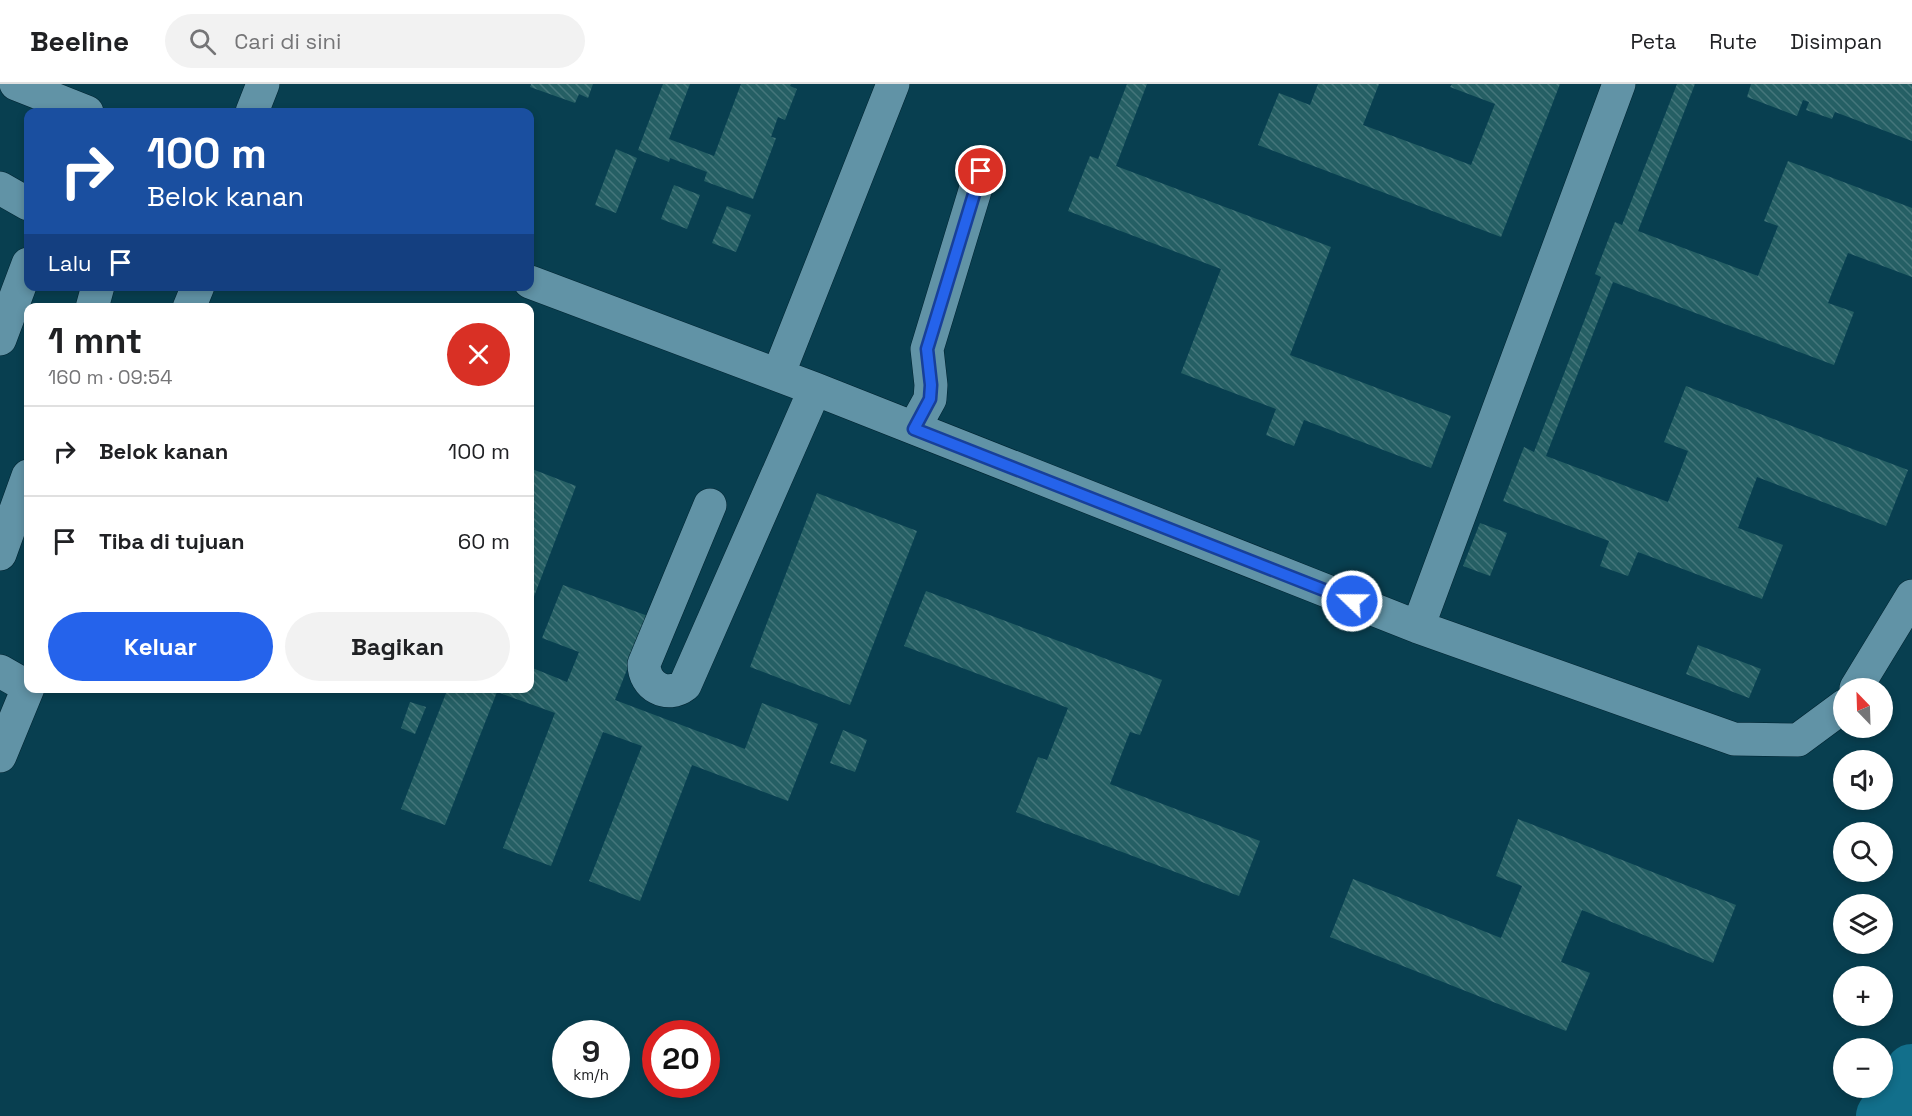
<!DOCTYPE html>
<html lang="id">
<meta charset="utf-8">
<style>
:root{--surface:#fff;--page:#f2f2f2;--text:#202124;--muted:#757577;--line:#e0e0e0;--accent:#2563eb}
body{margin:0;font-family:"Space Grotesk",sans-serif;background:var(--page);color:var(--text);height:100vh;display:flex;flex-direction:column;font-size:22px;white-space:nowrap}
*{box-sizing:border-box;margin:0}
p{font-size:20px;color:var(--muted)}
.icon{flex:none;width:33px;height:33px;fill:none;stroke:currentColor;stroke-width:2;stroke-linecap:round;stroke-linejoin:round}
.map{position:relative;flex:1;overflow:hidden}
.details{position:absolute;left:24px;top:219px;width:510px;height:390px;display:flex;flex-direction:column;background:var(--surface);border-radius:12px;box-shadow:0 3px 9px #0003}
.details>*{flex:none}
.top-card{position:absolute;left:24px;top:24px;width:510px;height:183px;border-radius:12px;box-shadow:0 3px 9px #0003;background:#1a4fa0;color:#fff;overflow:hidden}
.needle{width:39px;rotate:337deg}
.tools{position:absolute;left:1833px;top:594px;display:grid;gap:12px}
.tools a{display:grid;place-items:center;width:60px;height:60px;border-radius:50%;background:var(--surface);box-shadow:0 3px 9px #0003;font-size:30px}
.speed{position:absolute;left:552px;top:936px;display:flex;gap:12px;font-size:30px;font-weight:700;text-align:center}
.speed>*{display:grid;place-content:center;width:78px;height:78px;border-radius:50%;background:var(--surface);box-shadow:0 3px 9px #0003;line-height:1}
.speed small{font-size:15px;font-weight:400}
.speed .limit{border:9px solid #d22;background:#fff;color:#111}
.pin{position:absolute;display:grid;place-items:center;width:51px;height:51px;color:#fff;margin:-26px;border:3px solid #fff;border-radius:50%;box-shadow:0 2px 6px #0007}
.me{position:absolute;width:66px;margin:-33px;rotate:292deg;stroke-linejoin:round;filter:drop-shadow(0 0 4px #0008)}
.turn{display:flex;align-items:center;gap:21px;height:126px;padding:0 24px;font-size:27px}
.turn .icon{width:78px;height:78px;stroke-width:2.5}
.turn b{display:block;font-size:42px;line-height:51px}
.then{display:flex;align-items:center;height:57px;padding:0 24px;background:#0003;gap:12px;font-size:22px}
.round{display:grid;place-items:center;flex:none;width:63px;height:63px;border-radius:32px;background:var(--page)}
.headline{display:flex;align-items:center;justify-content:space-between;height:102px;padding:0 24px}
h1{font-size:36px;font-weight:800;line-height:45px}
.button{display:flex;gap:12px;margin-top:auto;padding:12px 24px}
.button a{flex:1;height:69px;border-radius:36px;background:var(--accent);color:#fff;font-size:24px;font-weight:800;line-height:69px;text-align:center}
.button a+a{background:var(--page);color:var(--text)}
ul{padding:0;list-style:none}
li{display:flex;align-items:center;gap:18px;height:90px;padding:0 24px;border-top:2px solid var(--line)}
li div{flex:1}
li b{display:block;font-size:22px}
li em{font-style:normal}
header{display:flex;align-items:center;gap:36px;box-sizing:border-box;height:84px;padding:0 30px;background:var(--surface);border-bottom:2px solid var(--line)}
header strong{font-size:28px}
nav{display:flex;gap:33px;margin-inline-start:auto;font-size:21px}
.search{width:420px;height:54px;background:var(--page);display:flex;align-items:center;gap:15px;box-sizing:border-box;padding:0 21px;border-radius:33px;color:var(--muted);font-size:22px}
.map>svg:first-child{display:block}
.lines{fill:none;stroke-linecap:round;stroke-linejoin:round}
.river{stroke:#126f8b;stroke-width:54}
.building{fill:url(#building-back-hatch)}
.minor-casing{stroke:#002431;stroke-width:34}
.minor{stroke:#6193a6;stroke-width:33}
.route-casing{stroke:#184099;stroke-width:15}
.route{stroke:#2563eb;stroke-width:10}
</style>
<header>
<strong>Beeline</strong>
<div class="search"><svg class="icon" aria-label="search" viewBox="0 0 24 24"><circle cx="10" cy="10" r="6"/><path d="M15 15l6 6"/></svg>Cari di sini</div>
<nav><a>Peta</a><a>Rute</a><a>Disimpan</a></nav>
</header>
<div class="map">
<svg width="1912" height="1032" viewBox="0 0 1912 1032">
<defs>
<pattern id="building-back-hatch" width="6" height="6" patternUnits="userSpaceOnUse" patternTransform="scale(1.5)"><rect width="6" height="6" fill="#255f64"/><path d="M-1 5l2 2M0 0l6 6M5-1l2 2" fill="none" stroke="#44767b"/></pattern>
</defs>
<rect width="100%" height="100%" fill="#083f50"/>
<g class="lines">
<!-- river -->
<path class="river" d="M1883,1032l29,-45"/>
</g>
<!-- building -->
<path class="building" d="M531,0h62l-5,14 -9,-4 -4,9 -45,-16z
M663,0h27l-21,55 45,17 27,-72h50l-1,2 7,3 -12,31 -7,-3 -7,20 5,1 -23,61 -49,-18 3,-9 -37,-14 -1,4 -31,-12z
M1127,0h20l-31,82 215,81 -41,108 161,61 -20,52 -127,-48 -10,26 -28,-11 10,-26 -95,-36 40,-104 -153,-58 22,-55 8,3z
M1318,0h61l-16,41 108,40 24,-61 -45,-17 2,-3h108l-59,153 -243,-92 21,-52 31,12z
M1677,0h18l-57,147 120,45 20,-50 -14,-5 24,-60 124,47v69l-64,-24 -20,50 26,9 -20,53 -221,-83 -67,174 122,46 20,-51 -24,-9 22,-56 222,84 -22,56 -129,-49 -19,51 45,17 -21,54 -124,-47 -10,24 -28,-10 9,-25 -106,-40 21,-54 10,5 67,-175 -6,-3 20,-52 7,3z
M1751,0h161v57l-77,-29 -3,7 -26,-9 3,-8 -6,-2 -6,16 -50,-19z
M616,65l21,9 -21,55 -21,-8z
M674,101l26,10 -13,34 -26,-10z
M727,122l24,9 -15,37 -24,-9z
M532,385l44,17 -46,121v-131z
M817,409l100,38 -67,174 -100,-38z
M1480,439l27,10 -17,43 -27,-10z
M563,501l85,31 -33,84 130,49 17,-46 56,21 -30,77 -96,-36 -52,136 -51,-20 53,-135 -39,-14 -52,134 -48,-18 52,-135 -58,-21 -52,133 -44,-16 47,-121h82v-21l37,15 12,-30 -37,-14z
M926,507l236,89 -22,55 -10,-3 -20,52 150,57 -21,55 -223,-84 22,-55 9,3 21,-52 -164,-62z
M1698,561l63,24 -12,29 -63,-24z
M410,618l16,5 -11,27 -14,-6z
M843,646l24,10 -12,32 -25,-9z
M1518,735l218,86 -23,58 -131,-53 -21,52 29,11 -24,58 -236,-94 23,-58 148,59 21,-52 -26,-10z"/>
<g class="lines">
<defs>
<path id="minor" d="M16,0l71,28
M252,28l11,-28
M0,104l28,16
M530,198l285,107 603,238 316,112 64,1 46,-34
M92,224l6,-22
M189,224l9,-22
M0,255l28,-75
M778,291l115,-291
M914,344l16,-29 1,-14 -4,-36 54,-178
M710,421l-66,159c0,22 23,35 41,21l130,-296
M0,470l28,-78
M1418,543l201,-543
M0,587l28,16
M1856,604l56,-92
M0,672l28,-68"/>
</defs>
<!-- minor casing -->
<use href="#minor" class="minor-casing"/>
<!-- minor -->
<use href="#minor" class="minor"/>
</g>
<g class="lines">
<defs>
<path id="route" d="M981,87l-54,178 4,36 -1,14 -16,30 438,172"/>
</defs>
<!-- route casing -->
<use href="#route" class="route-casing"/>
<!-- route -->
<use href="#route" class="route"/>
</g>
</svg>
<div class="tools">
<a><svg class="needle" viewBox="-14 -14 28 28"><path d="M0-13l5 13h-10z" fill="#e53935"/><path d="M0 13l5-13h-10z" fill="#757577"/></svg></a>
<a><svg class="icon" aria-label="sound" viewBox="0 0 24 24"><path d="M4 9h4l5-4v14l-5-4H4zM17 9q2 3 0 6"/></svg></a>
<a><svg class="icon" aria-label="search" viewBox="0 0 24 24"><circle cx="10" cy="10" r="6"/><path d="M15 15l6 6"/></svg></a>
<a><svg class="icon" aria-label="layers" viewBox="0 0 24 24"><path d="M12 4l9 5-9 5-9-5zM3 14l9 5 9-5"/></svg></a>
<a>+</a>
<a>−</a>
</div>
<div class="speed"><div>9<small>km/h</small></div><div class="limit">20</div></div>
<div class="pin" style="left:981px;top:87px;background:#d93025"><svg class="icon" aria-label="arrive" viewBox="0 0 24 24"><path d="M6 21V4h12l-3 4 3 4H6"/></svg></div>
<svg class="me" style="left:1352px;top:517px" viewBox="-20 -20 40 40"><circle r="17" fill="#2563eb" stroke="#fff" stroke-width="3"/><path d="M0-11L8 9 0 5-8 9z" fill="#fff"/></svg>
<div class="top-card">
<div class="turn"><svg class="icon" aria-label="right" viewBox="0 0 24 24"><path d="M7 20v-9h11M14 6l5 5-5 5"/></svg><div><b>100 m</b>Belok kanan</div></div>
<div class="then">Lalu<svg class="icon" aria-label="arrive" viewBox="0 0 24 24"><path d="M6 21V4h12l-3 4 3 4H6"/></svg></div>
</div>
<section class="details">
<div class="headline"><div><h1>1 mnt</h1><p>160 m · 09:54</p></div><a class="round" style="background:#d93025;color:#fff"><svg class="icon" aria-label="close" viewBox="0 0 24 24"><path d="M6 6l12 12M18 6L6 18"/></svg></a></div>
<ul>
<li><svg class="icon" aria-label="right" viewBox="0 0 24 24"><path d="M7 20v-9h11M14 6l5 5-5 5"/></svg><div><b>Belok kanan</b></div><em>100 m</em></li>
<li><svg class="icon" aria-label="arrive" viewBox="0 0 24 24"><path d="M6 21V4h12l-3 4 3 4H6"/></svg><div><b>Tiba di tujuan</b></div><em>60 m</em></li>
</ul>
<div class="button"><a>Keluar</a><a>Bagikan</a></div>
</section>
</div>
